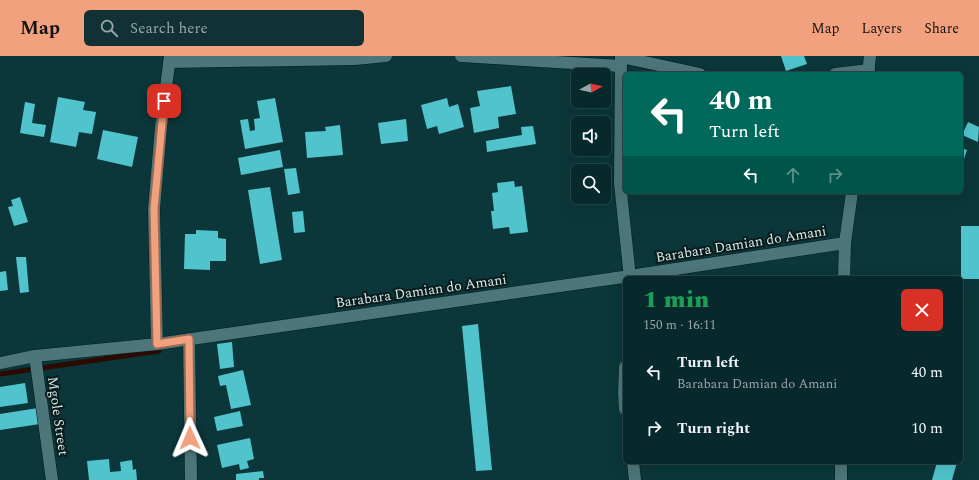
<!DOCTYPE html>
<meta charset="utf-8">
<style>
:root{--surface:#08292c;--page:#113134;--text:#f1f3f6;--muted:#98a6a9;--line:#294548;--accent:#f1a17d}
body{margin:0;font-family:Spectral,serif;background:var(--page);color:var(--text);height:100vh;display:flex;flex-direction:column;font-size:15px;white-space:nowrap}
*{box-sizing:border-box;margin:0}
p{font-size:13px;color:var(--muted)}
.icon{flex:none;width:22px;height:22px;fill:none;stroke:currentColor;stroke-width:2;stroke-linecap:round;stroke-linejoin:round}
.map{position:relative;flex:1;overflow:hidden}
.details{position:absolute;left:623px;top:220px;width:340px;height:188px;display:flex;flex-direction:column;background:var(--surface);border-radius:6px;box-shadow:0 4px 16px #0002,0 0 0 1px var(--line)}
.details>*{flex:none}
.hud{position:absolute;left:623px;top:16px;width:340px;height:122px;border-radius:6px;box-shadow:0 4px 16px #0002,0 0 0 1px var(--line);background:#00695c;color:#fff;overflow:hidden}
.needle{width:26px;rotate:82deg}
.fabs{position:absolute;left:571px;top:12px;display:grid;gap:8px}
.fabs a{display:grid;place-items:center;width:40px;height:40px;border-radius:6px;background:var(--surface);box-shadow:0 4px 16px #0002,0 0 0 1px var(--line);font-size:20px}
.pin{position:absolute;display:grid;place-items:center;width:34px;height:34px;color:#fff;margin:-17px;border-radius:8px;box-shadow:0 2px 6px #0006}
.me{position:absolute;width:44px;margin:-22px;rotate:359deg;stroke-linejoin:round;filter:drop-shadow(0 0 3px #0008)}
.turn{display:flex;align-items:center;gap:14px;height:84px;padding:0 20px;font-size:18px}
.turn .icon{width:52px;height:52px;stroke-width:2.5}
.turn b{display:block;font-size:28px;line-height:34px}
.lanes{display:flex;align-items:center;height:38px;padding:0 20px;background:#0003;justify-content:center;gap:20px;direction:ltr}
.lanes .off{opacity:.35}
.round{display:grid;place-items:center;flex:none;width:42px;height:42px;border-radius:6px;background:var(--page)}
.overview{display:flex;align-items:center;justify-content:space-between;height:68px;padding:0 20px}
h1{font-size:24px;font-weight:800;line-height:30px;color:#1e9e55}
ul{padding:0;list-style:none}
li{display:flex;align-items:center;gap:12px;height:56px;padding:0 20px}
li div{flex:1}
li b{display:block;font-size:15px}
li em{font-style:normal}
header{display:flex;align-items:center;gap:24px;box-sizing:border-box;height:56px;padding:0 20px;background:var(--accent);color:#111}
header strong{font-size:19px}
nav{display:flex;gap:22px;margin-inline-start:auto;font-size:14px}
.search{width:280px;height:36px;background:var(--page);display:flex;align-items:center;gap:10px;box-sizing:border-box;padding:0 14px;border-radius:6px;color:var(--muted);font-size:15px}
.map>svg:first-child{display:block}
.lines{fill:none;stroke-linecap:round;stroke-linejoin:round}
.stream{stroke:#2c0a00;stroke-width:5}
.building{fill:#51c3cc}
.minor-casing{stroke:#001d1f;stroke-width:13}
.minor{stroke:#4d767a;stroke-width:12}
.route-casing{stroke:#9d6951;stroke-width:10}
.route{stroke:#f1a17d;stroke-width:7}
.labels{text-anchor:middle;dominant-baseline:central;stroke-width:4;stroke-linejoin:round;paint-order:stroke}
.street-label{font-size:14px;fill:#d4eaeb;stroke:#0a1b1c}
</style>
<header>
<strong>Map</strong>
<div class="search"><svg class="icon" aria-label="search" viewBox="0 0 24 24"><circle cx="10" cy="10" r="6"/><path d="M15 15l6 6"/></svg>Search here</div>
<nav><a>Map</a><a>Layers</a><a>Share</a></nav>
</header>
<div class="map">
<svg width="979" height="424" viewBox="0 0 979 424">
<rect width="100%" height="100%" fill="#0b373a"/>
<g class="lines">
<!-- stream -->
<path class="stream" d="M0,318l159,-23"/>
</g>
<!-- building -->
<path class="building" d="M781,0h23l3,8 -21,7z
M511,30l5,28 -18,3 1,11 -25,5 -4,-25 10,-2 -3,-15z
M58,41l27,5 -2,8 13,2 -4,22 -13,-2 -3,15 -26,-5z
M275,42l8,44 -38,7 -5,-29 8,-1 2,12 5,-1 -1,-11 6,-1 -3,-17z
M447,42l2,9 9,-3 6,23 -25,7 -2,-8 -10,3 -6,-24z
M25,46l10,2 -3,19 14,2 -2,12 -24,-4z
M406,63l2,22 -27,3 -3,-21z
M968,66l11,5 -1,15 -16,-7z
M340,69l3,30 -36,3 -2,-26 21,-1 -1,-4z
M533,70l3,18 -49,8 -1,-11 36,-6 -1,-8z
M103,74l35,7 -6,30 -35,-8z
M961,92l6,2 -3,9 -3,-1z
M280,94l3,17 -42,8 -3,-17z
M296,112l4,25 -12,2 -4,-26z
M514,125l1,6 7,-1 6,46 -18,2 -1,-7 -16,2 -2,-18h3l-2,-18 6,-1 -1,-9z
M270,131l12,73 -22,4 -12,-74z
M20,141l8,25 -14,4 -6,-19 5,-1 -2,-6z
M303,155l2,21 -11,1 -2,-21z
M961,170h18v53h-18z
M196,174l22,1v7l8,1v22h-16v9l-26,-1 1,-35h11z
M16,201h10l3,35 -9,1z
M6,215l2,19 -8,1v-19z
M478,268l14,146 -16,1 -14,-145z
M232,286l2,25 -14,2 -3,-25z
M243,314l8,35 -20,4 -5,-24 -6,1 -2,-10z
M25,327l3,20 -28,4v-20z
M38,352l2,16 -40,6v-16z
M240,355l3,15 -26,5 -3,-14z
M250,382l4,21 -7,2 2,7 -9,2 -1,-6 -17,4 -5,-23z
M109,403l1,13 11,-1 -1,-9 12,-2 1,10 3,-1 1,11h-48l-2,-19z
M937,406h20l-5,18h-20z
M263,415l1,7h-5v2h-23v-6z"/>
<g class="lines">
<defs>
<path id="minor" d="M461,0l159,10
M621,0l-1,127 10,95
M621,1l79,17
M169,6l186,-3 31,-3
M835,18l34,-4
M868,18l2,-18
M844,222l1,-35 7,-51
M189,283l2,141
M157,288l-3,-135 7,-82 9,-71
M35,300l17,124
M0,307l35,-7 122,-12 473,-68 215,-33
M625,311l-1,26 1,16
M633,406l2,18
M841,424v-18"/>
</defs>
<!-- minor casing -->
<use href="#minor" class="minor-casing"/>
<!-- minor -->
<use href="#minor" class="minor"/>
</g>
<g class="lines">
<defs>
<path id="route" d="M164,45l-10,108 3,135 32,-5 1,99"/>
</defs>
<!-- route casing -->
<use href="#route" class="route-casing"/>
<!-- route -->
<use href="#route" class="route"/>
</g>
<g class="labels">
<!-- street labels -->
<g class="street-label">
<text transform="translate(741 188) rotate(-9)">Barabara Damian do Amani</text>
<text transform="translate(421 235) rotate(-8)">Barabara Damian do Amani</text>
<text transform="translate(58 360) rotate(82)">Mgole Street</text>
</g>
</g>
</svg>
<div class="fabs">
<a><svg class="needle" viewBox="-14 -14 28 28"><path d="M0-13l5 13h-10z" fill="#e53935"/><path d="M0 13l5-13h-10z" fill="#98a6a9"/></svg></a>
<a><svg class="icon" aria-label="sound" viewBox="0 0 24 24"><path d="M4 9h4l5-4v14l-5-4H4zM17 9q2 3 0 6"/></svg></a>
<a><svg class="icon" aria-label="search" viewBox="0 0 24 24"><circle cx="10" cy="10" r="6"/><path d="M15 15l6 6"/></svg></a>
</div>
<div class="pin" style="left:164px;top:45px;background:#d93025"><svg class="icon" aria-label="arrive" viewBox="0 0 24 24"><path d="M6 21V4h12l-3 4 3 4H6"/></svg></div>
<svg class="me" style="left:190px;top:382px" viewBox="-20 -20 40 40"><path d="M0-17L14 15 0 8-14 15z" fill="#f1a17d" stroke="#fff" stroke-width="4"/></svg>
<div class="hud">
<div class="turn"><svg class="icon" aria-label="left" viewBox="0 0 24 24"><path d="M17 20v-9H6M10 6l-5 5 5 5"/></svg><div><b>40 m</b>Turn left</div></div>
<div class="lanes"><svg class="icon" aria-label="left" viewBox="0 0 24 24"><path d="M17 20v-9H6M10 6l-5 5 5 5"/></svg><svg class="icon off" aria-label="ahead" viewBox="0 0 24 24"><path d="M12 20V5M6 11l6-6 6 6"/></svg><svg class="icon off" aria-label="right" viewBox="0 0 24 24"><path d="M7 20v-9h11M14 6l5 5-5 5"/></svg></div>
</div>
<section class="details">
<div class="overview"><div><h1>1 min</h1><p>150 m · 16:11</p></div><a class="round" style="background:#d93025;color:#fff"><svg class="icon" aria-label="close" viewBox="0 0 24 24"><path d="M6 6l12 12M18 6L6 18"/></svg></a></div>
<ul>
<li><svg class="icon" aria-label="left" viewBox="0 0 24 24"><path d="M17 20v-9H6M10 6l-5 5 5 5"/></svg><div><b>Turn left</b><p>Barabara Damian do Amani</p></div><em>40 m</em></li>
<li><svg class="icon" aria-label="right" viewBox="0 0 24 24"><path d="M7 20v-9h11M14 6l5 5-5 5"/></svg><div><b>Turn right</b></div><em>10 m</em></li>
</ul>
</section>
</div>
